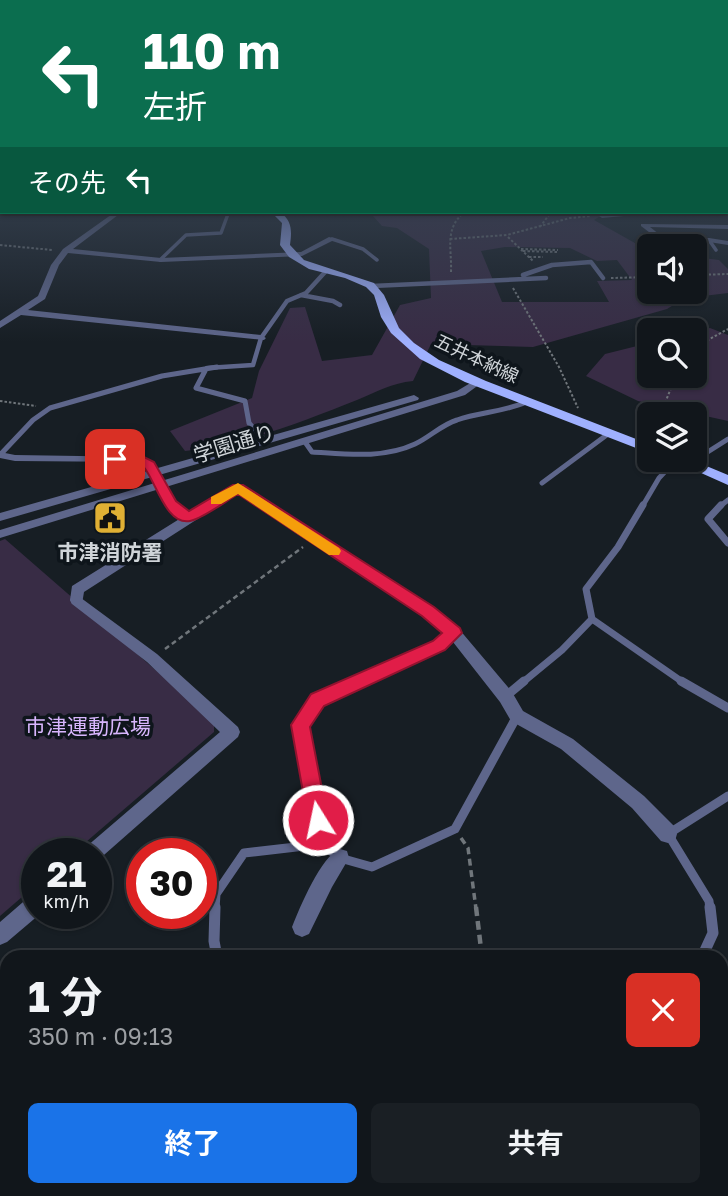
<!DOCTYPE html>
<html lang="ja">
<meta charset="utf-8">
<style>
:root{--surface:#11161b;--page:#1a1f24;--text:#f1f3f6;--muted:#9c9fa3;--line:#30353a;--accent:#1a73e8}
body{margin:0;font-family:"Golos Text","Noto Sans JP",sans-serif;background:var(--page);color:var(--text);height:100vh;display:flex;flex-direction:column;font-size:26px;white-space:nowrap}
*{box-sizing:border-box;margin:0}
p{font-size:23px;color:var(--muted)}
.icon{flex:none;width:38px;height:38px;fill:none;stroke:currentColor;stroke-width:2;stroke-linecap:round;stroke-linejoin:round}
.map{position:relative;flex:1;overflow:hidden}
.side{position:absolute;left:0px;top:950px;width:728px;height:247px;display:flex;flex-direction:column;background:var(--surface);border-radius:21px 21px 0 0;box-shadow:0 2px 5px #0004,0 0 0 2px var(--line)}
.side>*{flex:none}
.top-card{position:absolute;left:0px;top:0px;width:728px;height:214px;box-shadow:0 2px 5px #0004,0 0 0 2px var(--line);background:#0b6e4f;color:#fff;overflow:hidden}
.fabs{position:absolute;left:637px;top:234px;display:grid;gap:14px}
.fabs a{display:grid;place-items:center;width:70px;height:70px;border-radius:10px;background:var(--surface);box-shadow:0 2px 5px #0004,0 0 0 2px var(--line);font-size:35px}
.speed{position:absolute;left:21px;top:838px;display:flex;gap:14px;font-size:35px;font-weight:700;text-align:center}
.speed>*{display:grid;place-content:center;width:91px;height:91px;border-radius:50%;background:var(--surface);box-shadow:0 2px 5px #0004,0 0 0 2px var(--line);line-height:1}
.speed small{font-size:18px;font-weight:400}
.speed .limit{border:10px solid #d22;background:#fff;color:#111}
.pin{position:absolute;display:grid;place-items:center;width:60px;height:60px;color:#fff;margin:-30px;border-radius:14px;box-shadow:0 4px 10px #0006}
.me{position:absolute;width:77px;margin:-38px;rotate:350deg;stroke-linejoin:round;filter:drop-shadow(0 0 5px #0008)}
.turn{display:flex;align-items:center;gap:24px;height:147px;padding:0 28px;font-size:32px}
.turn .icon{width:91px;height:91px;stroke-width:2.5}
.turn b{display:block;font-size:49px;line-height:60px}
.then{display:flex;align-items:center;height:66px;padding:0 28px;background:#0003;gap:14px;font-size:26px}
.round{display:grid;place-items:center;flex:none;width:74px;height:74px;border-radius:10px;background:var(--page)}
.overview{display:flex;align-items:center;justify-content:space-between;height:119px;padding:0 28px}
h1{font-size:42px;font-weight:700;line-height:52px}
.action{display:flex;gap:14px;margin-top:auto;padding:14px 28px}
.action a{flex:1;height:80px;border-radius:10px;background:var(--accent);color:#fff;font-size:28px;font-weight:700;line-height:80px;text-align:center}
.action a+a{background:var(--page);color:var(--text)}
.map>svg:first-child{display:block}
.green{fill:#382c45;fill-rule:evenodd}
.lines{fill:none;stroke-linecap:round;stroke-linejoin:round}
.path-far3{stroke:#70767b;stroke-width:2;stroke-dasharray:2.5 2;stroke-linecap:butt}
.path-far2{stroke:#70767b;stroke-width:2.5;stroke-dasharray:5 3.5;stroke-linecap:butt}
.path-far1{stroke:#70767b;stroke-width:3.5;stroke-dasharray:7 4.5;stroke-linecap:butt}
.path{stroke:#70767b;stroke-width:4.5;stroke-dasharray:9 5;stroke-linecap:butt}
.service-far5{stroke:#5e668b;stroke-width:3.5}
.service-far4{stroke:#5e668b;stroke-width:4.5}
.service-far3{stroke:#5e668b;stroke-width:5}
.service-far2{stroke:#5e668b;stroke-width:7}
.service-far1{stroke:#5e668b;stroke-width:9}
.service{stroke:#5e668b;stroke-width:11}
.minor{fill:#5e668b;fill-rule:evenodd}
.tertiary{fill:#5e668b;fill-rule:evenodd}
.primary{fill:#9fb0fe;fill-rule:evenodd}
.route{fill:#e11d48;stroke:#92132f;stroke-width:2}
.slow{fill:#f59e0b}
.labels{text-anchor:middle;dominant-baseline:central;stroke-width:7;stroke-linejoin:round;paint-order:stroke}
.far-street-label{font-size:18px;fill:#d0d5d9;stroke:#0e151b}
.street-label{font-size:21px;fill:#d0d5d9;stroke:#0e151b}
.poi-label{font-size:21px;font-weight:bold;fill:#d0d5d9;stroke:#0e151b}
.park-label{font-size:21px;fill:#d8b6fd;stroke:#0e151b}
</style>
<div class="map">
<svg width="728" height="1196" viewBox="0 0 728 1196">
<rect width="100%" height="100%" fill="#171e24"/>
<!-- green -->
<path class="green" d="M379,212h228l-13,8 55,31v41h46v-35l24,3 9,9v24l-41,5 -12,-2v8l-8,5 -134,38 -102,-3 -18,37c-21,2 -37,11 -56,19 -53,21 -116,46 -172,51l-15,-20 82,-33 7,-27 31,-63 15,-1 17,54 50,-6 28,-50 31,-7 -2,-49 -32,-21 -15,-2 -9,-10zM505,247l65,1 27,13 20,-1 15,20 -35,1 12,21h-107l-21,-51z
M710,328l18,7v86l-90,-20 -52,-25 19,-22 44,-11v33h46v-44z
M5,539l209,182v11l-142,122h-35v30l-37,32v-375z"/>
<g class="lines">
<!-- path-far3 -->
<path class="path-far3" d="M0,215l25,-3
M540,227l11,-15
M508,237l25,24
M450,239l57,-4 63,-17 21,-2
M0,245l52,5
M521,249l37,1
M523,251l35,1
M529,257h14
M451,272c1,-24 -7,-42 13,-60
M695,275l33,-1
M611,278l38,-1
M513,288l46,79 19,41
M695,347l33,-18
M0,401l36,5
M660,415l16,-39"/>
<!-- path-far2 -->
<path class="path-far2" d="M165,649l138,-102"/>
<!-- path-far1 -->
<path class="path-far1" d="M461,838l7,10 8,61"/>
<!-- path -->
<path class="path" d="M476,907l6,50
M328,1196l4,-6
M650,1196l3,-6"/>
<!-- service-far5 -->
<path class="service-far5" d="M278,214l29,-2
M332,239l31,10 14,11
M709,240l7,10
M160,260l26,-25 35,-2 7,-19"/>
<!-- service-far4 -->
<path class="service-far4" d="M523,275l29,-10 39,-3 12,16
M372,286l174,-8
M301,295l32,6 7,4
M207,368l46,-3 8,-27 26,-37 19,-8 20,-22"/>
<!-- service-far3 -->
<path class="service-far3" d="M206,369l-10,19 49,13 4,22 15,17
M305,442l7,10c34,2 71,7 103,-8 15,-7 26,-19 42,-24 23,-8 47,-8 69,-18
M0,455l33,-35 17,-12 112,-32 55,-9
M695,460l33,-21
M542,483l66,-49
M642,507l17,-29 17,-18
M719,507l9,-7"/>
<!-- service-far2 -->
<path class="service-far2" d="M721,505l-13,14 20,24
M592,619l92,64
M522,683l40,-33 30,-31 -6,-30 32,-42 25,-42"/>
<!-- service-far1 -->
<path class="service-far1" d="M681,681l47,27
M506,696l18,-15
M215,909l1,-15 28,-41 78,-9 18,14 32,9 83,-38 62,-113
M710,909l-1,-8 -41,-67 60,-38"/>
<!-- service -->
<path class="service" d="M215,907l-1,34 3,16
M702,957l11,-24 -3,-26
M721,1045l7,1
M37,1196l6,-6"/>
<!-- minor -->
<path class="minor" d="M726,176l2,1v4l-2,-1z
M728,196v4l-2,1v-4z
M115,212h7l-49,37 88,9 140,-6 28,-15 7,2 -34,17 -141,6 -93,-9 -9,12 -14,34 -17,11 233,25 5,3 -2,2 -243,-25 -21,13v-7l38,-25 13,-31 12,-16z
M189,212h94l-3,2 -68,2z
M638,212h30l-66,6 -3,-2z
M641,224l87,1v4l-78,-2 14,11h45l19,3v4l-19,-3h-47l-21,-16z
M0,452l15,3 129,2 10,5 21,40 15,11 44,-28h8l63,43 128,79 26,22 53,63 11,19 50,28 71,57 31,31 2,7 -2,7 -7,2 -7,-2 -29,-33 -71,-59 -50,-28 -11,-19 -47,-60 -9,7 -120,56 -15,21 22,118 -2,7 -7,2 -7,-2 -22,-126 19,-30 122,-54 10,-8 -21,-18 -126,-81 -59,-41 -154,99 -2,12h-10l-2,-4 2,-14 109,-68 -15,-11 -21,-41 -7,-4 -123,-1 -15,-3z
M340,849l7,2 2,7 -17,29 -23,47 -7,3 -7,-3 -3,-7c8,-20 29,-71 48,-78z"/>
<!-- tertiary -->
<path class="tertiary" d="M477,379l3,1v4l-15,11 -465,143v-8l457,-139z
M414,395l5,3 -1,2 -418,121v-8z
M77,595l80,59 81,73 2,5 -2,5 -142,125v-8h-12l2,-7 134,-115 -73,-70 -75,-58 -2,-4 2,-4z
M37,893v21h3l-33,28 -7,3v-23l30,-26z"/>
<!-- primary -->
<path class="primary" d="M271,212h9c12,9 12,18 10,33l14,15 70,23 10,12 15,33 15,15 25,17 47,21 163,63v9l-184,-71 -45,-23 -29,-26 -10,-16 -7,-22 -8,-8 -21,-9 -36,-9 -20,-12 -9,-12 2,-22z
M672,460h20l36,15v10z"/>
</g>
<!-- sky -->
<linearGradient id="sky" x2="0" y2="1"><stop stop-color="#0d1014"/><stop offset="0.51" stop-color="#364150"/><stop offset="1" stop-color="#364150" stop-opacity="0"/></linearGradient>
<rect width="728" height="342" fill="url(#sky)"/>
<!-- route -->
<path class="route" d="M115,455h25l14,7 22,39 13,10 44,-26h10l191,122 26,21 2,5 -17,17 -121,56 -14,21 18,93 -3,7 -7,3 -7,-3 -3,-7 -17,-95 20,-31 122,-53 9,-8 -20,-17 -184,-122c-12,7 -36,25 -48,27 -28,5 -36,-53 -52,-58 -8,-3 -19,0 -27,-2v-5z"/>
<!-- slow -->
<path class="slow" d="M238,483l101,65 2,3 -2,4h-10l-91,-61 -17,10h-10v-7z"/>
<!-- icons -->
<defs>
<symbol id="civic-square" viewBox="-11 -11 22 22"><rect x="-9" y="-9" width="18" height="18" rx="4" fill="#e0b034" stroke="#0e151b"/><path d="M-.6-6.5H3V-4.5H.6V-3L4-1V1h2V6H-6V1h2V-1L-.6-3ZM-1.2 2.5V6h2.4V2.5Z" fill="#111"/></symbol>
</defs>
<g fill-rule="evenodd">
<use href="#civic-square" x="91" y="499" width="38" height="38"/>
</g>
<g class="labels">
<!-- far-street labels -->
<g class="far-street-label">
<text transform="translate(477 358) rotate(25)">五井本納線</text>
</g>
<!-- street labels -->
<g class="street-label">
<text transform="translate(234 443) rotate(-17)">学園通り</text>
</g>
<!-- poi labels -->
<g class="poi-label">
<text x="110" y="552">市津消防署</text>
</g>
<!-- park labels -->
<g class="park-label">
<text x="88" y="726">市津運動広場</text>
</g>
</g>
</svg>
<div class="fabs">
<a><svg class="icon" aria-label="sound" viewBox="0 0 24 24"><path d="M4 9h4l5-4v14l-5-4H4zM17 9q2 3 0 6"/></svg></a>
<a><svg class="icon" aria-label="search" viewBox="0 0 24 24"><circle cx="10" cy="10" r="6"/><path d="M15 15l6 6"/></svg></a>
<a><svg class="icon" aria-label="layers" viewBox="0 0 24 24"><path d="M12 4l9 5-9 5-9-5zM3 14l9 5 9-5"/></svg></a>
</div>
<div class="speed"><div>21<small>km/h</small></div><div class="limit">30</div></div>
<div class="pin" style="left:115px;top:459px;background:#d93025"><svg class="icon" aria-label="arrive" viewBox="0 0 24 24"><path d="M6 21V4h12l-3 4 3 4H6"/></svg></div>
<svg class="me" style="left:318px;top:820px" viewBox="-20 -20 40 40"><circle r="17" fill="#e11d48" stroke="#fff" stroke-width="3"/><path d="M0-11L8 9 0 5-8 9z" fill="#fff"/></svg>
<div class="top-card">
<div class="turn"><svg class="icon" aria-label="left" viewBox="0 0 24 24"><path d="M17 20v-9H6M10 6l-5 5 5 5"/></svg><div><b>110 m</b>左折</div></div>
<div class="then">その先<svg class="icon" aria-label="left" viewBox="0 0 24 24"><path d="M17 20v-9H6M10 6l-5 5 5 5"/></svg></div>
</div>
<section class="side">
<div class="overview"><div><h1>1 分</h1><p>350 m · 09:13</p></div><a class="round" style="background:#d93025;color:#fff"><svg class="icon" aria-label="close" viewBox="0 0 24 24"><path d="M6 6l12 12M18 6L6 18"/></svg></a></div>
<div class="action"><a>終了</a><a>共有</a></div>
</section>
</div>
